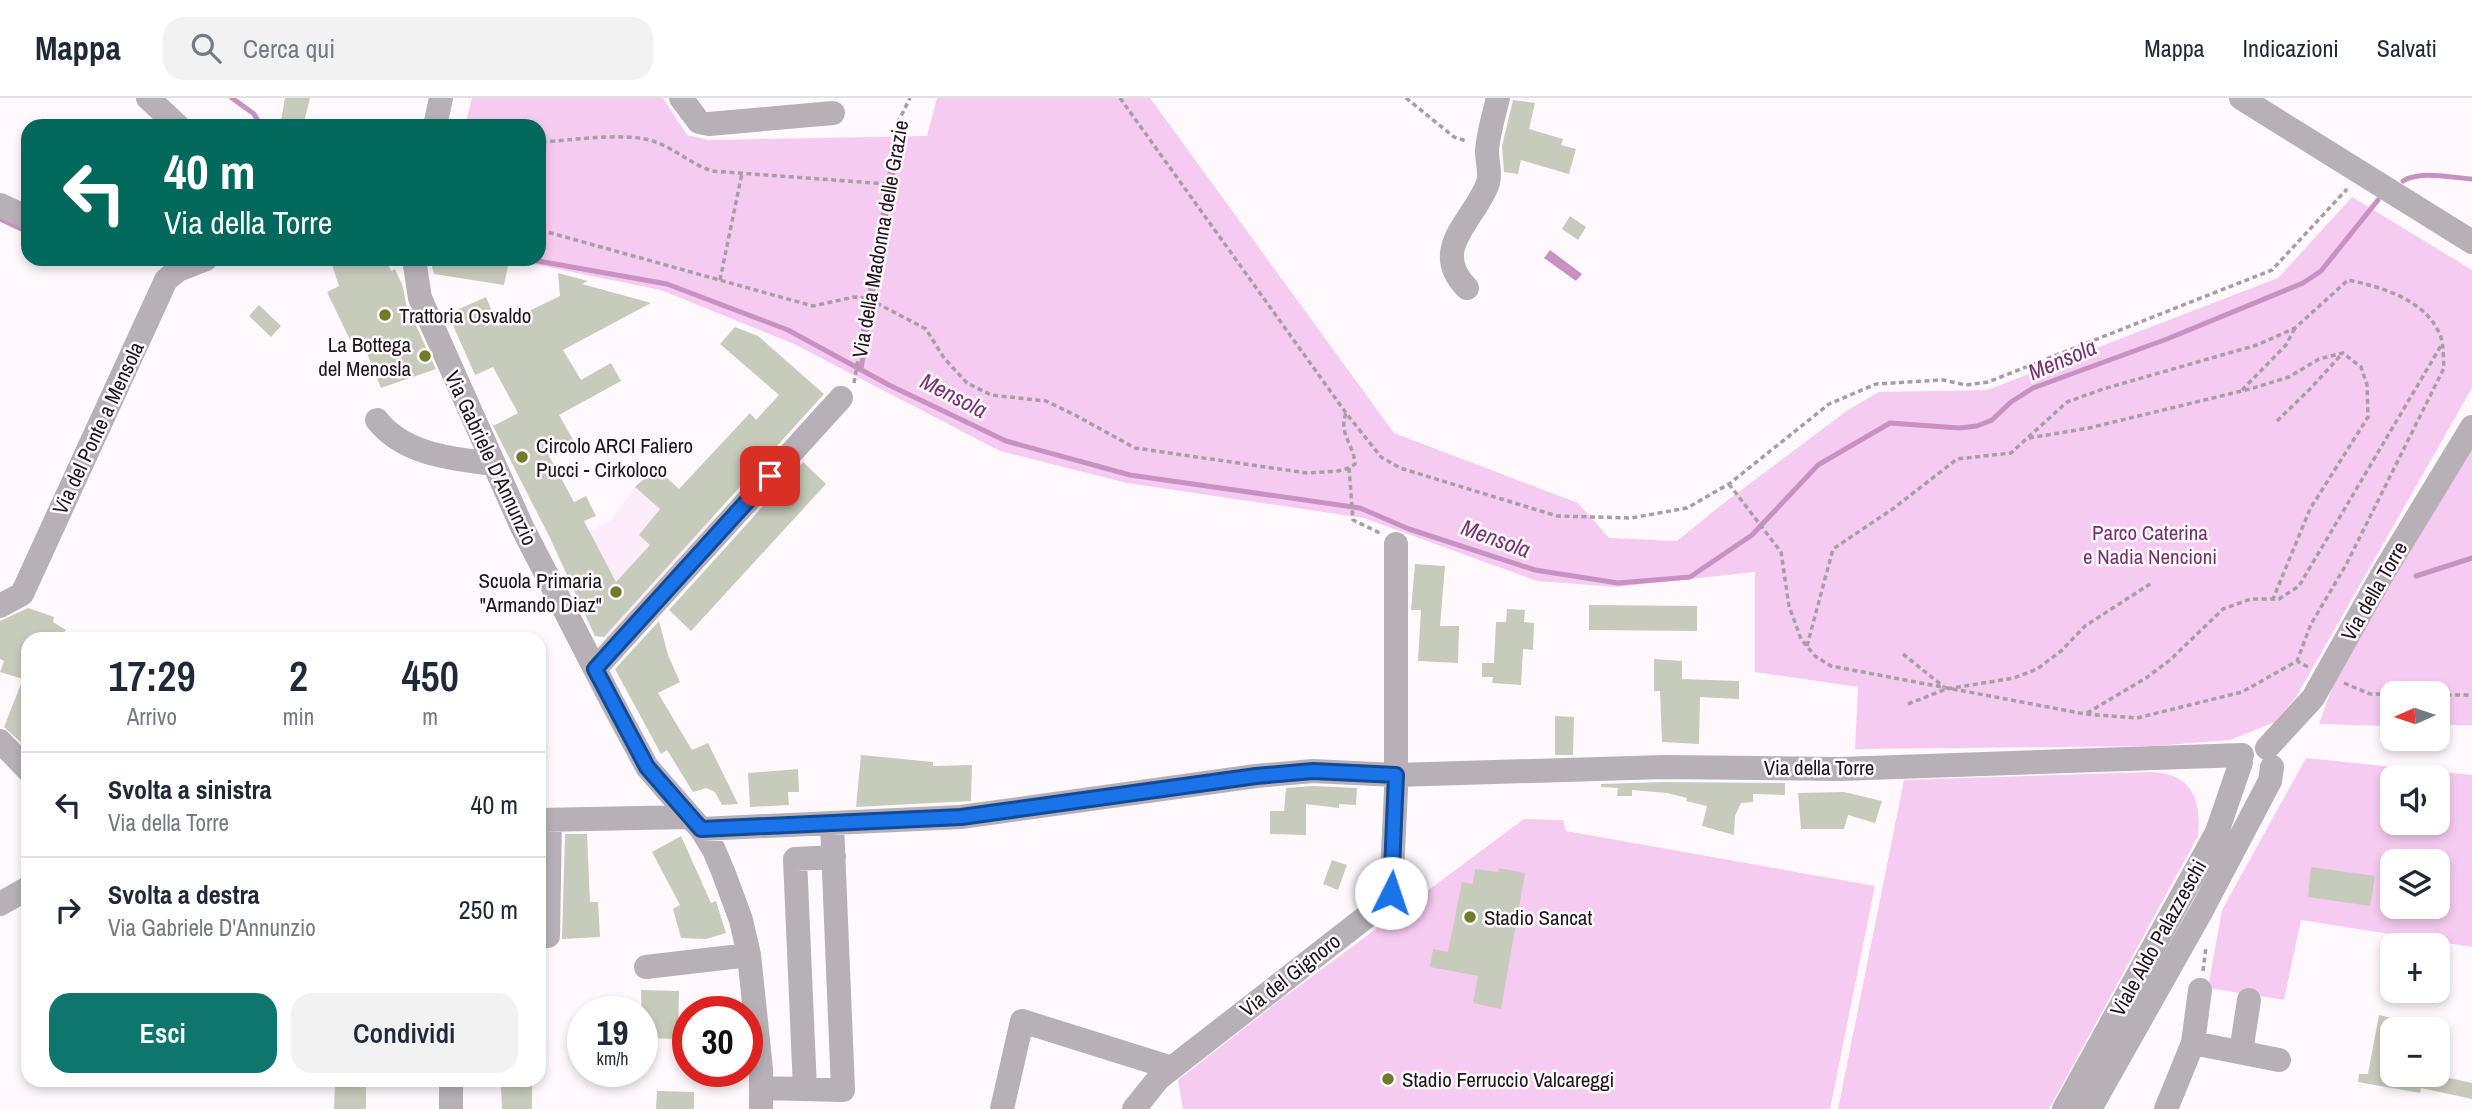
<!DOCTYPE html>
<html lang="it">
<meta charset="utf-8">
<style>
:root{--surface:#fff;--page:#f2f2f3;--text:#1f2937;--muted:#747a83;--line:#e0e1e3;--accent:#0f766e}
body{margin:0;font-family:"Archivo Narrow",sans-serif;background:var(--page);color:var(--text);height:100vh;display:flex;flex-direction:column;font-size:26px;white-space:nowrap}
*{box-sizing:border-box;margin:0}
p{font-size:23px;color:var(--muted)}
.icon{flex:none;width:38px;height:38px;fill:none;stroke:currentColor;stroke-width:2;stroke-linecap:round;stroke-linejoin:round}
.map{position:relative;flex:1;overflow:hidden}
.sheet{position:absolute;left:21px;top:534px;width:525px;height:455px;display:flex;flex-direction:column;background:var(--surface);border-radius:21px;box-shadow:0 4px 10px #0003}
.sheet>*{flex:none}
.hud{position:absolute;left:21px;top:21px;width:525px;height:147px;border-radius:21px;box-shadow:0 4px 10px #0003;background:#00695c;color:#fff;overflow:hidden}
.needle{width:46px;rotate:267deg}
.buttons{position:absolute;left:2380px;top:583px;display:grid;gap:14px}
.buttons a{display:grid;place-items:center;width:70px;height:70px;border-radius:14px;background:var(--surface);box-shadow:0 4px 10px #0003;font-size:35px}
.speed{position:absolute;left:567px;top:898px;display:flex;gap:14px;font-size:35px;font-weight:700;text-align:center}
.speed>*{display:grid;place-content:center;width:91px;height:91px;border-radius:50%;background:var(--surface);box-shadow:0 4px 10px #0003;line-height:1}
.speed small{font-size:18px;font-weight:400}
.speed .limit{border:10px solid #d22;background:#fff;color:#111}
.pin{position:absolute;display:grid;place-items:center;width:60px;height:60px;color:#fff;margin:-30px;border-radius:14px;box-shadow:0 4px 10px #0006}
.me{position:absolute;width:77px;margin:-38px;rotate:4deg;stroke-linejoin:round;filter:drop-shadow(0 0 5px #0008)}
.turn{display:flex;align-items:center;gap:24px;height:147px;padding:0 28px;font-size:32px}
.turn .icon{width:91px;height:91px;stroke-width:2.5}
.turn b{display:block;font-size:49px;line-height:60px}
.eta{display:flex;justify-content:space-evenly;align-items:center;height:119px;text-align:center}
.eta b{font-size:42px;font-weight:600;line-height:49px}
.action{display:flex;gap:14px;margin-top:auto;padding:14px 28px}
.action a{flex:1;height:80px;border-radius:21px;background:var(--accent);color:#fff;font-size:28px;font-weight:600;line-height:80px;text-align:center}
.action a+a{background:var(--page);color:var(--text)}
ul{padding:0;list-style:none}
li{display:flex;align-items:center;gap:21px;height:105px;padding:0 28px;border-top:2px solid var(--line)}
li div{flex:1}
li b{display:block;font-size:26px}
li em{font-style:normal}
header{display:flex;align-items:center;gap:42px;box-sizing:border-box;height:98px;padding:0 35px;background:var(--surface);border-bottom:2px solid var(--line)}
header strong{font-size:33px}
nav{display:flex;gap:38px;margin-inline-start:auto;font-size:24px}
.search{width:490px;height:63px;background:var(--page);display:flex;align-items:center;gap:18px;box-sizing:border-box;padding:0 24px;border-radius:21px;color:var(--muted);font-size:26px}
.map>svg:first-child{display:block}
.built{fill:#fdedfb}
.green{fill:#f6cbf1;fill-rule:evenodd}
.water{fill:#c791c1}
.lines{fill:none;stroke-linecap:round;stroke-linejoin:round}
.stream{stroke:#c791c1;stroke-width:5}
.building{fill:#c7cbbb}
.path{stroke:#a59fa4;stroke-width:3.5;stroke-dasharray:5 3.5;stroke-linecap:butt}
.minor{stroke:#b7b1b7;stroke-width:24}
.route-casing{stroke:#114b97;stroke-width:18}
.route{stroke:#1a73e8;stroke-width:12}
.poi-dot{fill:#6f7d2b;stroke:#fff9fe;stroke-width:2.5}
.labels{text-anchor:middle;dominant-baseline:central;stroke-width:5;stroke-linejoin:round;paint-order:stroke}
.street-label{font-size:21px;fill:#1b161a;stroke:#fff9fe}
.poi-label{font-size:21px;fill:#1b161a;stroke:#fff9fe;text-anchor:start}
.park-label{font-size:21px;fill:#73326f;stroke:#fff9fe}
.water-label{font-size:23px;font-style:italic;fill:#753471;stroke:#fff9fe}
</style>
<header>
<strong>Mappa</strong>
<div class="search"><svg class="icon" aria-label="search" viewBox="0 0 24 24"><circle cx="10" cy="10" r="6"/><path d="M15 15l6 6"/></svg>Cerca qui</div>
<nav><a>Mappa</a><a>Indicazioni</a><a>Salvati</a></nav>
</header>
<div class="map">
<svg width="2472" height="1011" viewBox="0 0 2472 1011">
<rect width="100%" height="100%" fill="#fff9fe"/>
<!-- built -->
<path class="built" d="M656,370l63,56 -103,115 -23,-3 -37,-87 55,-29 24,-33z"/>
<!-- green -->
<path class="green" d="M472,0h191l24,37 22,5 218,-4 10,-38h213l244,335 184,70 31,35 68,3 43,-35 128,-96 31,-18 108,-2 291,-112 74,-81 120,73v118l-176,309 -21,25 -45,18 -75,6 -300,3 3,-62 -103,-15v-100l-139,15 -79,-6 -173,-63 -237,-35 -127,-32 -206,-107 -133,-54 -153,-31h31v-133h-74z
M2472,352v275h-34v-32h-46v33l-73,-2 22,-61z
M2306,660l166,17v172l-171,-27 -17,80 -76,-12 14,-78zM2392,679h46v45h-46zM2392,763h46v45h-46z
M2152,674c39,1 50,28 46,64l-149,273h-211l66,-329z
M1524,721l39,1 3,11 309,55 -45,223h-647l-5,-29 101,-79z"/>
<!-- water -->
<path class="water" d="M1550,152l32,24 -6,7 -32,-23z"/>
<g class="lines">
<!-- stream -->
<path class="stream" d="M232,0l22,16 7,12
M2403,83c17,-11 49,-3 69,-2
M0,121l28,13
M527,161l140,25 121,46 101,55 117,56 124,34 230,33 49,21 126,41 83,13 72,-6 62,-42 66,-70 72,-42 69,5 18,-2 15,-6 19,-18 22,-14 134,-49 136,-56 18,-12 57,-71
M873,192l27,-160
M861,271l9,-59
M2416,478l56,-18"/>
</g>
<!-- building -->
<path class="building" d="M285,0h25l-7,28h-23z
M1513,2l22,3 -6,26 34,10 -2,6 15,4 -7,25 -48,-14 -3,14 -14,-2 -2,-26z
M1570,118l16,11 -8,13 -16,-11z
M330,161h51l6,2 4,10 4,-2 8,18 3,17 30,65 -55,19 -21,-52 -10,4 -23,-48 12,-6z
M430,161h41l37,7 -4,19 -70,-11z
M558,175l30,8 -6,3 69,19 -88,47 18,30 30,-17 10,18 -62,34 16,28 -26,13 25,46 12,-6 10,20 -12,5 32,61 34,-37 -11,-10 21,-26 -25,-22 21,-19 23,21 71,-76 6,7 23,-25 -59,-51 15,-17 23,9 66,58 -220,243 -9,-1 -45,-98 -57,-112 25,-13 -25,-46 -18,8 -27,-61 38,-17 12,29 62,-30z
M259,207l22,21 -10,11 -22,-21z
M803,364l23,22 -135,147 -22,-21z
M1415,466l30,2 -5,60h19l-1,37 -40,-2 3,-51h-10z
M1589,507l108,1v25l-108,-1z
M28,510l26,9 -1,5 13,8 -8,9h-30v78l-5,11 5,2v19l-24,-22 19,-48 -23,-7 4,-11 -4,-2v-38z
M1507,511l18,1 -1,12 10,1 -1,27 -10,-1 -2,36 -29,-2 1,-6h-11v-14h12l2,-41h10z
M659,523l9,34 12,27 -22,11 34,57 16,-7 30,61 -16,1 -7,-13 -9,-4 -13,4 -26,-42 -6,4 -46,-85z
M1654,561l28,2v18l57,2v18l-39,-2 -1,47 -37,-2 -2,-51h-6z
M1555,618l19,1 -1,38h-18z
M861,657l72,7v4l39,-1 -1,36 -115,6z
M798,671l1,23h-11l1,13 -39,2 -2,-34z
M1664,684l121,1v12l-32,-1v8l-12,1 -6,13 -1,19 -32,-9 5,-20 -21,-5 1,-3 -20,-5 -35,-3v6h-15l1,-8 -17,-1v-3z
M1313,688l44,2 -1,17 -17,-1v4l-33,-4v31l-36,-1v-23h14l2,-23z
M1844,694l38,9 -7,22 -27,-8 -4,14h-43l-3,-36z
M565,736h22l3,68h8l2,35 -38,2z
M681,738l30,67 5,-2 10,32 -20,6 -25,-1 -8,-29 7,-4 -28,-53z
M1332,762l15,5 -9,25 -15,-6z
M2311,769l64,9 -5,30 -62,-9z
M1499,770l26,5 -24,136 -28,-6 5,-27 -48,-9 3,-18 15,3 14,-70 11,2 2,-15 23,3z
M641,892l38,1 -1,48 -36,-1z
M2379,917l13,3v56h39l41,9v16l-51,-11 -1,5 -62,-11 1,-8h9z
M335,984l31,1v26h-32z
M532,988v23h-30l-1,-22z
M657,993l37,1v17h-38z"/>
<g class="lines">
<!-- path -->
<path class="path" d="M1120,0l226,315 35,44 19,11 157,48 74,2 56,-10 42,-24 100,-80 47,-20 67,-4 23,5 22,-3 284,-112 75,-81
M1406,0l48,39 12,4
M887,86l-175,-13c-21,-7 -38,-23 -59,-30 -29,-9 -79,-1 -111,1l-2,88 273,76 41,-9 13,1 59,31 18,29 23,25 24,12 55,6 29,14 60,33 172,25 31,-2 11,-3 6,-4c-1,-20 -17,-30 -9,-51
M720,182l22,-107
M854,285l44,-261 12,-24
M2242,292l44,-45 9,-17
M2277,323l33,-32 31,-34
M2029,340l60,-10 161,-39 39,-12 30,-18 24,-6 18,14 6,18 1,32 -58,92 -37,90
M1349,370l4,52 27,13
M1729,386l52,68 8,54 12,33 14,17 16,10 254,48 52,4 105,-26 55,-31 11,6
M1807,548l26,-97 61,-41 63,-49 54,-6 56,-51 36,-13 154,-44 38,-17 53,-48c34,7 78,20 92,55 4,9 3,23 4,33l-98,197 -35,59 -14,37
M1903,556l41,33
M2344,585l26,11h22
M2438,597h34
M1908,606l38,-15 68,-11 23,-9 24,-18 24,-25 65,-42
M2087,615l59,-35 24,-18 53,-51 28,-10h28l20,-13 143,-242
M2203,873l3,-24"/>
<!-- minor -->
<path class="minor" d="M148,0l30,28
M681,0l18,24 10,2 124,-11
M2241,0l231,144
M435,28l6,-28
M0,107l28,13
M414,161l6,39 102,229 89,173 36,67 54,62 13,21 10,24 17,46 8,35 12,114v40
M1467,190c-39,-39 8,-68 21,-105 3,-9 -1,-22 -1,-32 1,-17 7,-36 11,-53
M377,322c27,35 77,39 117,44
M0,508l22,-12 144,-314 12,-10 28,-11
M595,571l246,-271
M0,643l28,29
M2267,650l46,-50 69,-123 90,-148
M539,722l151,-3
M701,731l260,-12 295,-41 57,-5 83,4 268,-8 176,2 402,-14
M0,806l28,-16
M539,838h9l2,-116
M646,869l103,-12
M2193,945l86,17
M2241,954l8,-52
M762,990l81,2 -11,-266
M805,991l-10,-230 39,-2
M451,1011v-29
M1002,1011l20,-88 150,47
M1134,1011l25,-31 225,-175 7,-10 5,-103v-246
M2064,1011l153,-277 24,-70
M2090,1011l112,-199 68,-129 2,-14
M2166,1011l27,-66 7,-53"/>
</g>
<g class="lines">
<defs>
<path id="route" d="M770,378l-175,193 52,98 54,62 260,-12 295,-41 57,-5 83,4 -5,118"/>
</defs>
<!-- route casing -->
<use href="#route" class="route-casing"/>
<!-- route -->
<use href="#route" class="route"/>
</g>
<!-- markers -->
<g class="poi-dot">
<circle cx="385" cy="217" r="7"/>
<circle cx="425" cy="258" r="7"/>
<circle cx="522" cy="359" r="7"/>
<circle cx="616" cy="494" r="7"/>
<circle cx="1470" cy="819" r="7"/>
<circle cx="1388" cy="981" r="7"/>
</g>
<g class="labels">
<!-- street labels -->
<g class="street-label">
<text transform="translate(880 141) rotate(-80)">Via della Madonna delle Grazie</text>
<text transform="translate(98 330) rotate(-65)">Via del Ponte a Mensola</text>
<text transform="translate(491 360) rotate(65)">Via Gabriele D'Annunzio</text>
<text transform="translate(2374 493) rotate(-60)">Via della Torre</text>
<text x="1819" y="669">Via della Torre</text>
<text transform="translate(2158 840) rotate(-61)">Viale Aldo Palazzeschi</text>
<text transform="translate(1290 877) rotate(-38)">Via del Gignoro</text>
</g>
<!-- poi labels -->
<g class="poi-label">
<text x="399" y="217">Trattoria Osvaldo</text>
<text x="411" y="246" text-anchor="end">La Bottega<tspan x="411" dy="24">del Menosla</tspan></text>
<text x="536" y="347">Circolo ARCI Faliero<tspan x="536" dy="24">Pucci - Cirkoloco</tspan></text>
<text x="602" y="482" text-anchor="end">Scuola Primaria<tspan x="602" dy="24">"Armando Diaz"</tspan></text>
<text x="1484" y="819">Stadio Sancat</text>
<text x="1402" y="981">Stadio Ferruccio Valcareggi</text>
</g>
<!-- park labels -->
<g class="park-label">
<text x="2150" y="434">Parco Caterina<tspan x="2150" dy="24">e Nadia Nencioni</tspan></text>
</g>
<!-- water labels -->
<g class="water-label">
<text transform="translate(2062 261) rotate(-23)">Mensola</text>
<text transform="translate(954 297) rotate(27)">Mensola</text>
<text transform="translate(1496 440) rotate(20)">Mensola</text>
</g>
</g>
</svg>
<div class="buttons">
<a><svg class="needle" viewBox="-14 -14 28 28"><path d="M0-13l5 13h-10z" fill="#e53935"/><path d="M0 13l5-13h-10z" fill="#747a83"/></svg></a>
<a><svg class="icon" aria-label="sound" viewBox="0 0 24 24"><path d="M4 9h4l5-4v14l-5-4H4zM17 9q2 3 0 6"/></svg></a>
<a><svg class="icon" aria-label="layers" viewBox="0 0 24 24"><path d="M12 4l9 5-9 5-9-5zM3 14l9 5 9-5"/></svg></a>
<a>+</a>
<a>−</a>
</div>
<div class="speed"><div>19<small>km/h</small></div><div class="limit">30</div></div>
<div class="pin" style="left:770px;top:378px;background:#d93025"><svg class="icon" aria-label="arrive" viewBox="0 0 24 24"><path d="M6 21V4h12l-3 4 3 4H6"/></svg></div>
<svg class="me" style="left:1391px;top:795px" viewBox="-20 -20 40 40"><circle r="19" fill="#fff"/><path d="M0-13L10 11 0 6-10 11z" fill="#1a73e8"/></svg>
<div class="hud">
<div class="turn"><svg class="icon" aria-label="left" viewBox="0 0 24 24"><path d="M17 20v-9H6M10 6l-5 5 5 5"/></svg><div><b>40 m</b>Via della Torre</div></div>
</div>
<section class="sheet">
<div class="eta">
<div><b>17:29</b><p>Arrivo</p></div>
<div><b>2</b><p>min</p></div>
<div><b>450</b><p>m</p></div>
</div>
<ul>
<li><svg class="icon" aria-label="left" viewBox="0 0 24 24"><path d="M17 20v-9H6M10 6l-5 5 5 5"/></svg><div><b>Svolta a sinistra</b><p>Via della Torre</p></div><em>40 m</em></li>
<li><svg class="icon" aria-label="right" viewBox="0 0 24 24"><path d="M7 20v-9h11M14 6l5 5-5 5"/></svg><div><b>Svolta a destra</b><p>Via Gabriele D'Annunzio</p></div><em>250 m</em></li>
</ul>
<div class="action"><a>Esci</a><a>Condividi</a></div>
</section>
</div>
